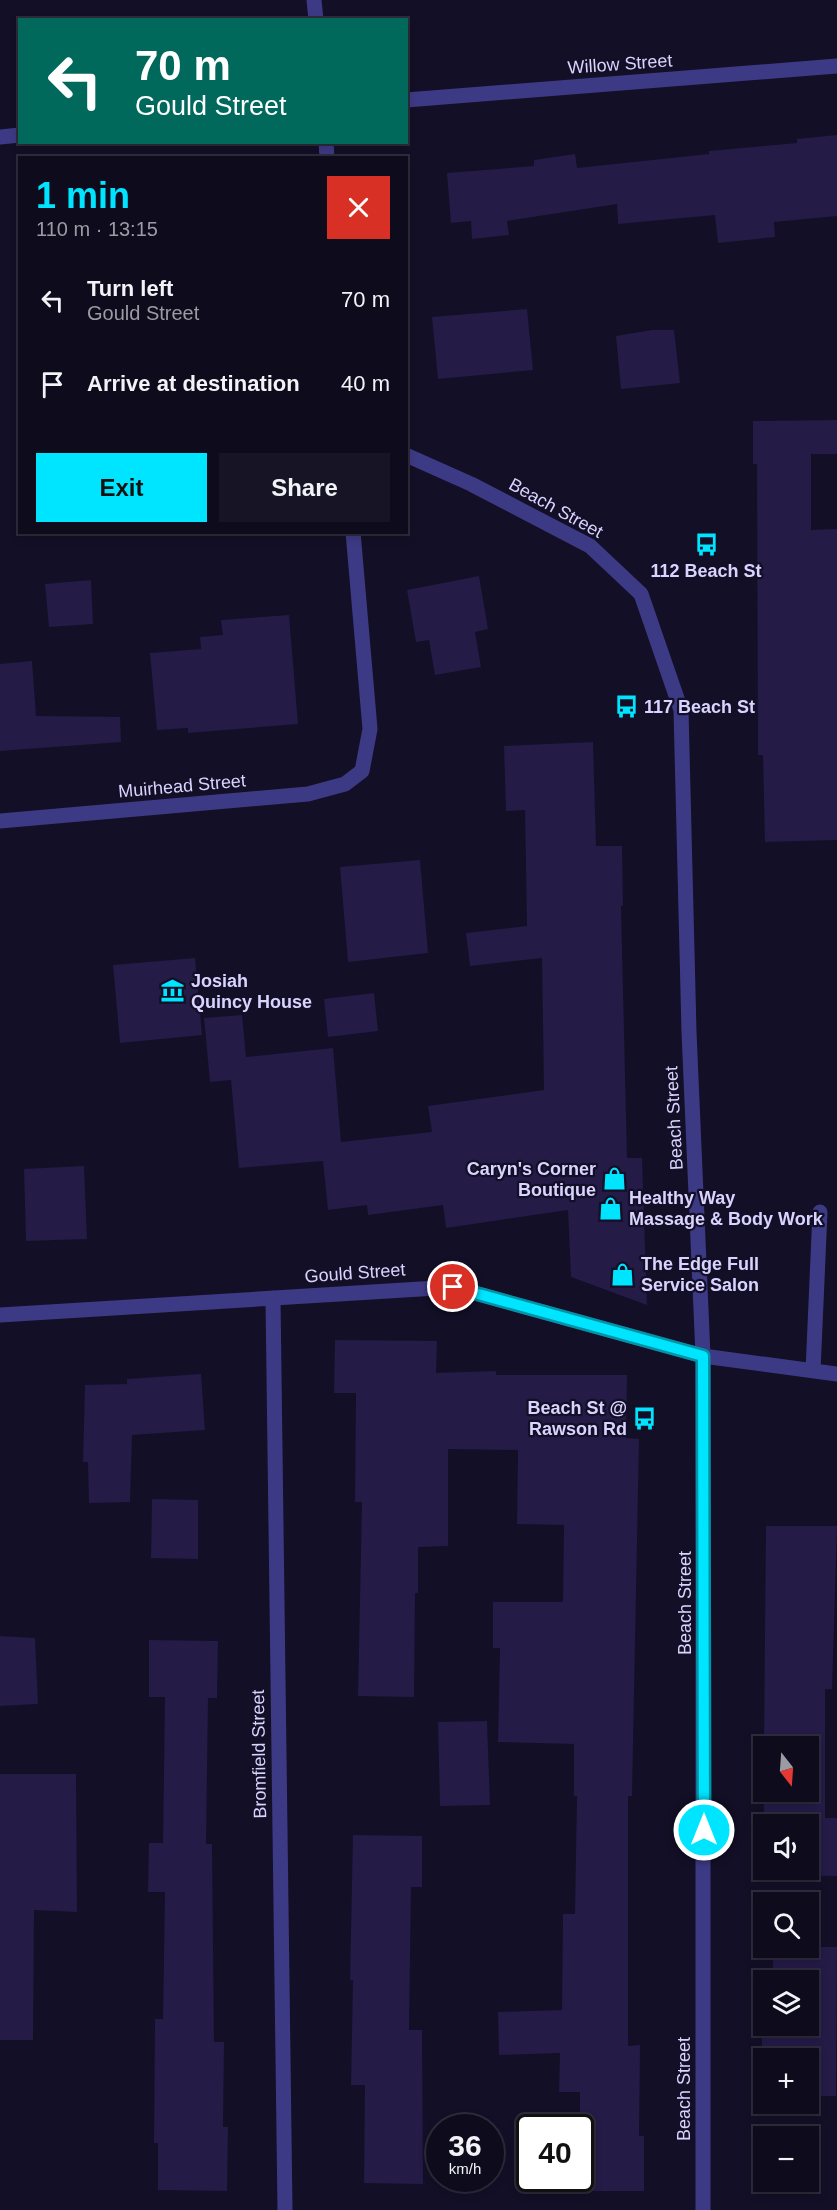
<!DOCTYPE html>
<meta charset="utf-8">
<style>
:root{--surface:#0e0b1c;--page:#171425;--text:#f1f3f6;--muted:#9b9ba3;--line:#2e2b3b;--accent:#00e5ff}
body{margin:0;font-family:Helvetica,sans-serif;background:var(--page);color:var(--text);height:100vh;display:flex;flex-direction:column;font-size:22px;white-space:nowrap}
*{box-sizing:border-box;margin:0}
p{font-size:20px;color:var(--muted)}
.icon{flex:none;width:33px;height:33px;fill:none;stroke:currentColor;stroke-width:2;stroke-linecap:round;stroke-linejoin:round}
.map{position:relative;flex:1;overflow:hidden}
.sheet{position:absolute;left:18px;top:156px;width:390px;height:378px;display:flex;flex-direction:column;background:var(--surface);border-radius:0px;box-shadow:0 3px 9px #0003,0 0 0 2px var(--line)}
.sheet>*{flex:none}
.top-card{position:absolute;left:18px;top:18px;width:390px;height:126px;border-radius:0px;box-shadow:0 3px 9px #0003,0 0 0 2px var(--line);background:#00695c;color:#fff;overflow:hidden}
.needle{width:39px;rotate:163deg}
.tools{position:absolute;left:753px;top:1736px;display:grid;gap:12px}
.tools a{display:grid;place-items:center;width:66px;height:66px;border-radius:0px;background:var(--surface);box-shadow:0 3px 9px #0003,0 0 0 2px var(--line);font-size:30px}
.speed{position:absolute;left:426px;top:2114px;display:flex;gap:12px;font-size:30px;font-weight:700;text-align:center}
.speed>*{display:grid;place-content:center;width:78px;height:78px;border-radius:50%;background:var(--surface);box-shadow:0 3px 9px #0003,0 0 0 2px var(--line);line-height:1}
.speed small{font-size:15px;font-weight:400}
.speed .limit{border:3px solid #111;border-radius:9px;background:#fff;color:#111}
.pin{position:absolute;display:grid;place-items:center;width:51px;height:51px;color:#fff;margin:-26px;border:3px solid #fff;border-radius:50%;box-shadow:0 2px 6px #0007}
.me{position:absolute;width:66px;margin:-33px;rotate:0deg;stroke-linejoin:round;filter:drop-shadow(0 0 4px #0008)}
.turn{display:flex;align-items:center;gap:21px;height:126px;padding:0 18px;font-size:27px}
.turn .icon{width:78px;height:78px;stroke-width:2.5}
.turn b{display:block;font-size:42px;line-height:51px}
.round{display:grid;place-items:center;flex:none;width:63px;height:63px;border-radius:0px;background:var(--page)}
.overview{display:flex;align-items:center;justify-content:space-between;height:102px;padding:0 18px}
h1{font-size:36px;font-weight:700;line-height:45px;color:var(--accent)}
.action{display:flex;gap:12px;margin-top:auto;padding:12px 18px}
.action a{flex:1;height:69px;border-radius:0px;background:var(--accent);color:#111;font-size:24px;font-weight:700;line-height:69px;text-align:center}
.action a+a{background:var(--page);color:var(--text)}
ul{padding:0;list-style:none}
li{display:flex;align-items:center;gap:18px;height:84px;padding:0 18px}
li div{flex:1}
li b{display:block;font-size:22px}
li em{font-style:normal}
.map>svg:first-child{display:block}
.building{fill:#241b47}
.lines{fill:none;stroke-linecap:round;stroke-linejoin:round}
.minor{stroke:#3d3a85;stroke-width:15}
.route-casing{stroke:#0095a6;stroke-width:15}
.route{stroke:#00e5ff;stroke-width:10}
.labels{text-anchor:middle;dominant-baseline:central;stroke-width:4.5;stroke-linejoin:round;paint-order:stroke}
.street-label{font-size:18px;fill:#d9d4ff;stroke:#130f26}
.poi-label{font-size:18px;font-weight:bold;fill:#d9d4ff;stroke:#130f26;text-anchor:start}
</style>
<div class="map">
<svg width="837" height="2210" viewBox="0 0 837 2210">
<rect width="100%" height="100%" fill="#130f26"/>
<!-- building -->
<path class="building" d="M837,135v81l-63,6 1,15 -57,6 -3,-28 -97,9 -1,-20 -110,17 2,14 -37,4 -1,-18 -20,2 -4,-50 87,-7v-6l41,-6 2,14 132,-14v-3l88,-8v-4z
M527,309l6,61 -95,9 -6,-62z
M652,330h22l6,53 -59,6 -5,-53z
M837,420v34h-26v76l26,-1v311l-72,2 -2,-87h-5l-1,-291h-4v-43z
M479,576l9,53 -13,3 6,35 -46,8 -6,-35 -13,2 -9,-52z
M91,580l2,44 -44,3 -4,-43z
M289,615l9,109 -110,9v-5l-31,2 -7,-77 51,-4 -1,-12 23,-2 -2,-15z
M32,661l4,55 84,1 1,25 -121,9v-87z
M593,742l3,104h26l1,60h-2l6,252h15l5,147 -76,-28 -3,-67 -122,18 -3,-23 -75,10 -1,-10 -39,5 -5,-49 -84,7 -8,-88 -21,2 -6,-64 38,-3 4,42 87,-9 8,94 91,-10 -4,-26 116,-16 -2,-132 -72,8 -4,-33 61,-7 -2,-116 -19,1 -2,-65z
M420,860l8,93 -80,9 -8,-95z
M195,958l7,77 -82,8 -7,-78z
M374,993l4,38 -50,6 -4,-38z
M84,1166l3,73 -61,2 -2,-72z
M335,1340l102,1 -1,32 60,-2v4h131l-1,63 13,1 -7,357h-4v250l12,-1 -1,91h5v55h-64v-99h-21l1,-39 -61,2 -1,-43 64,-2 1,-96h12l2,-118h-3v-52l-76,-2 2,-94h-7v-46h70l1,-77 -47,-1 1,-74 -70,-1v97l-30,1v46h-3l-1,104 -56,-1 4,-194h-7l1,-109h-22z
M201,1374l4,56 -73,5 -2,67 -41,1 -1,-41h-5l2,-77 42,-1v-5z
M152,1499l46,1v59l-47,-1z
M766,1526h71l-5,163h-7v129h12v58l-74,-1 1,-27v21h44v-45h-44v-33h44v-45h-44z
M0,1636l35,2 3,66 -38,2z
M149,1640l69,1 -1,57h-9l-2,146h6l2,198h10l-1,85h5l-1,64 -69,-1v-47h-4l1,-124h8l2,-127h-17l1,-49h14l2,-146h-16z
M487,1721l3,84 -50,1 -2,-84z
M0,1774h76l1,138 -43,-2 -1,130h-33z
M353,1835l69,1v51h-11l-2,143h13l1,154 -59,-1 1,-98h-14l2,-105h-3z
M773,1947h64l-1,149h-28v-38h-44v38h-3l1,-58h10v-13h36v-45h-35z"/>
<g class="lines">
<!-- minor -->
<path class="minor" d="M314,0l2,20
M406,100l431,-34
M0,137l20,-2
M326,142l1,16
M406,455l65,29 119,62 51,48 40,116 8,322 14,324v854
M0,821l308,-27 37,-10 17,-13 8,-42 -17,-197
M273,1298l12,912
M0,1315l453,-28 250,69 134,18
M813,1371l7,-159"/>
</g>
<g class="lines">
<defs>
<path id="route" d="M453,1287l250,69 1,474"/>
</defs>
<!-- route casing -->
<use href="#route" class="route-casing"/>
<!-- route -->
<use href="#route" class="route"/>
</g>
<!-- icons -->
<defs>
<symbol id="bus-bare" viewBox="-9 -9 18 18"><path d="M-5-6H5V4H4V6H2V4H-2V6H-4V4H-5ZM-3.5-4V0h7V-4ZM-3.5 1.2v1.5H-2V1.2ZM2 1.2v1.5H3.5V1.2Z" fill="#00e5ff" stroke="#130f26" stroke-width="2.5" paint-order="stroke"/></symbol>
<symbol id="museum-bare" viewBox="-9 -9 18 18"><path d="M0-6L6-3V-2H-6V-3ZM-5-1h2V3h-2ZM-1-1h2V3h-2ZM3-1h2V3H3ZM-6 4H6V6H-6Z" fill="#00e5ff" stroke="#130f26" stroke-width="2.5" paint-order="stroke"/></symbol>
<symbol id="shop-bare" viewBox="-9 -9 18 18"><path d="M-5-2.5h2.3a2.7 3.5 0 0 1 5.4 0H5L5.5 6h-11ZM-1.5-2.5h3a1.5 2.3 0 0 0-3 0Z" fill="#00e5ff" stroke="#130f26" stroke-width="2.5" paint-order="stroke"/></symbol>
</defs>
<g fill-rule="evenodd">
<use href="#bus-bare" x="690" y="528" width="33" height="33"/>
<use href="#bus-bare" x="610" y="690" width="33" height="33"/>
<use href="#museum-bare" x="156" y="974" width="33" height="33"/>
<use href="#shop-bare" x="598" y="1162" width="33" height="33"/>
<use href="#shop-bare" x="594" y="1192" width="33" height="33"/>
<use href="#shop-bare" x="606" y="1258" width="33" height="33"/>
<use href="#bus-bare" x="628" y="1402" width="33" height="33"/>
</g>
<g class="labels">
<!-- street labels -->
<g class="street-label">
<text transform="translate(620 64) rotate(-4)">Willow Street</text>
<text transform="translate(556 508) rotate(29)">Beach Street</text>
<text transform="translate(182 786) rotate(-5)">Muirhead Street</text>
<text transform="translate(674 1118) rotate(-93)">Beach Street</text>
<text transform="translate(355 1273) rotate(-4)">Gould Street</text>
<text transform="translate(685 1603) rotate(-90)">Beach Street</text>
<text transform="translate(259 1754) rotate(-91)">Bromfield Street</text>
<text transform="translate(684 2089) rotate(-90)">Beach Street</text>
</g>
<!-- poi labels -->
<g class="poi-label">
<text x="706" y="571" text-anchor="middle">112 Beach St</text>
<text x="644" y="707">117 Beach St</text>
<text x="191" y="981">Josiah<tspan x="191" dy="21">Quincy House</tspan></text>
<text x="596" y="1169" text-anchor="end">Caryn's Corner<tspan x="596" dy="21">Boutique</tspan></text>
<text x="629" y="1198">Healthy Way<tspan x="629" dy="21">Massage &amp; Body Work</tspan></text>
<text x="641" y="1264">The Edge Full<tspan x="641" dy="21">Service Salon</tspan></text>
<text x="627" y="1408" text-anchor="end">Beach St @<tspan x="627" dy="21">Rawson Rd</tspan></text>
</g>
</g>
</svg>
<div class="tools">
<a><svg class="needle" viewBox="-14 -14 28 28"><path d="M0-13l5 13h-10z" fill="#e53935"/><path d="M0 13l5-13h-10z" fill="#9b9ba3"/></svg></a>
<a><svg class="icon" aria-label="sound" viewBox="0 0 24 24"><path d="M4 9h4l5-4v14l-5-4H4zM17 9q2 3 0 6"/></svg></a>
<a><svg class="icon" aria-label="search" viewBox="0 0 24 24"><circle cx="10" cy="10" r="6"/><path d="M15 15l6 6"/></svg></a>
<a><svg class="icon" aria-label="layers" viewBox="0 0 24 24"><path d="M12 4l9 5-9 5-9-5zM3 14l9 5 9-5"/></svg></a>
<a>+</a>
<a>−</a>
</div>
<div class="speed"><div>36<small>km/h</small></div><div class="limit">40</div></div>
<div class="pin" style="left:453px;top:1287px;background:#d93025"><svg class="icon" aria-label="arrive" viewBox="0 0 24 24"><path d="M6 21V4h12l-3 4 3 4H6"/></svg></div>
<svg class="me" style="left:704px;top:1830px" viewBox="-20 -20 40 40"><circle r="17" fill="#00e5ff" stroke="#fff" stroke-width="3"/><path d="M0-11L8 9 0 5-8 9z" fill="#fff"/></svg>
<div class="top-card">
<div class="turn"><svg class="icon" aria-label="left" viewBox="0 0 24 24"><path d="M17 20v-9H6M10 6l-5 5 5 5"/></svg><div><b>70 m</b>Gould Street</div></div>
</div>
<section class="sheet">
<div class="overview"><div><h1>1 min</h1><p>110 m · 13:15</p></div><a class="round" style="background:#d93025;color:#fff"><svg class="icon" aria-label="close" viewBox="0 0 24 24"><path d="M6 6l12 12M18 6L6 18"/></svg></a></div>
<ul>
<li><svg class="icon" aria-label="left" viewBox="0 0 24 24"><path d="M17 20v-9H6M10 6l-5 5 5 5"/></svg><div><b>Turn left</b><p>Gould Street</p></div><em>70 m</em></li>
<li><svg class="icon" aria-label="arrive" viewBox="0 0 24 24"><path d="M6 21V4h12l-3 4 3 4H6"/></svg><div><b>Arrive at destination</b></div><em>40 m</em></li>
</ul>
<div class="action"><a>Exit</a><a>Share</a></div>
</section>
</div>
